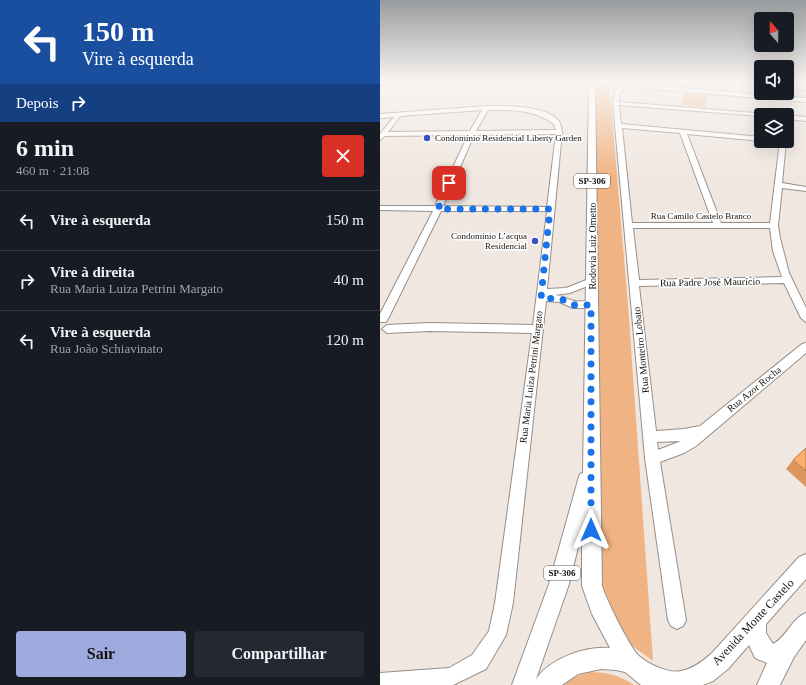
<!DOCTYPE html>
<html lang="pt">
<meta charset="utf-8">
<style>
:root{--surface:#171b24;--page:#242831;--text:#f1f3f6;--muted:#9ea1a6;--line:#363941;--accent:#9faadf}
body{margin:0;font-family:Georgia,serif;background:var(--page);color:var(--text);height:100vh;display:flex;flex-direction:column;font-size:15px;white-space:nowrap}
*{box-sizing:border-box;margin:0}
p{font-size:13px;color:var(--muted)}
.icon{flex:none;width:22px;height:22px;fill:none;stroke:currentColor;stroke-width:2;stroke-linecap:round;stroke-linejoin:round}
.map{position:relative;flex:1;overflow:hidden}
.drawer{display:flex;flex-direction:column;background:var(--surface);width:380px}
.drawer>*{flex:none}
.banner{background:#1a4fa0;color:#fff;overflow:hidden}
.needle{width:26px;rotate:340deg}
.controls{position:absolute;left:374px;top:12px;display:grid;gap:8px}
.controls a{display:grid;place-items:center;width:40px;height:40px;border-radius:4px;background:var(--surface);box-shadow:0 4px 16px #0002;font-size:20px}
.pin{position:absolute;display:grid;place-items:center;width:34px;height:34px;color:#fff;margin:-17px;border-radius:8px;box-shadow:0 2px 6px #0006}
.me{position:absolute;width:44px;margin:-22px;rotate:0deg;stroke-linejoin:round;filter:drop-shadow(0 0 3px #0008)}
.turn{display:flex;align-items:center;gap:14px;height:84px;padding:0 16px;font-size:18px}
.turn .icon{width:52px;height:52px;stroke-width:2.5}
.turn b{display:block;font-size:28px;line-height:34px}
.then{display:flex;align-items:center;height:38px;padding:0 16px;background:#0003;gap:8px;font-size:15px}
.round{display:grid;place-items:center;flex:none;width:42px;height:42px;border-radius:4px;background:var(--page)}
.overview{display:flex;align-items:center;justify-content:space-between;height:68px;padding:0 16px}
h1{font-size:24px;font-weight:800;line-height:30px}
.action{display:flex;gap:8px;margin-top:auto;padding:8px 16px}
.action a{flex:1;height:46px;border-radius:4px;background:var(--accent);color:#111;font-size:16px;font-weight:800;line-height:46px;text-align:center}
.action a+a{background:var(--page);color:var(--text)}
ul{padding:0;list-style:none}
li{display:flex;align-items:center;gap:12px;height:60px;padding:0 16px;border-top:1px solid var(--line)}
li div{flex:1}
li b{display:block;font-size:15px}
li em{font-style:normal}
main{display:flex;flex:1;min-height:0}
.map>svg:first-child{display:block}
.green{fill:#f0b484}
.lines{fill:none;stroke-linecap:round;stroke-linejoin:round}
.minor-casing{stroke:#978e88;stroke-width:2}
.major-casing{stroke:#978e88;stroke-width:2}
.minor{fill:#fff;fill-rule:evenodd}
.major{fill:#fff;fill-rule:evenodd}
.wall{fill:#da965c}
.building{fill:#fdae6b;stroke:#b17a4b}
.route{stroke:#1a73e8;stroke-width:7;stroke-dasharray:0 12.6}
.poi-dot{fill:#3b50c3;stroke:#fff;stroke-width:1.5}
.labels{text-anchor:middle;dominant-baseline:central;stroke-width:3;stroke-linejoin:round;paint-order:stroke}
.far-poi-label{font-size:9px;fill:#13100d;stroke:#fff;text-anchor:start}
.shield{fill:#fff;stroke:#5a5856;stroke-width:1}
.shield-label{font-size:9px;font-weight:bold;fill:#13100d}
.far-street-label{font-size:9px;fill:#13100d;stroke:#fff}
.street-label{font-size:10px;fill:#13100d;stroke:#fff}
.near-street-label{font-size:12px;fill:#13100d;stroke:#fff}
</style>
<main>
<section class="drawer">
<div class="banner">
<div class="turn"><svg class="icon" aria-label="left" viewBox="0 0 24 24"><path d="M17 20v-9H6M10 6l-5 5 5 5"/></svg><div><b>150 m</b>Vire à esquerda</div></div>
<div class="then">Depois<svg class="icon" aria-label="right" viewBox="0 0 24 24"><path d="M7 20v-9h11M14 6l5 5-5 5"/></svg></div>
</div>
<div class="overview"><div><h1>6 min</h1><p>460 m · 21:08</p></div><a class="round" style="background:#d93025;color:#fff"><svg class="icon" aria-label="close" viewBox="0 0 24 24"><path d="M6 6l12 12M18 6L6 18"/></svg></a></div>
<ul>
<li><svg class="icon" aria-label="left" viewBox="0 0 24 24"><path d="M17 20v-9H6M10 6l-5 5 5 5"/></svg><div><b>Vire à esquerda</b></div><em>150 m</em></li>
<li><svg class="icon" aria-label="right" viewBox="0 0 24 24"><path d="M7 20v-9h11M14 6l5 5-5 5"/></svg><div><b>Vire à direita</b><p>Rua Maria Luiza Petrini Margato</p></div><em>40 m</em></li>
<li><svg class="icon" aria-label="left" viewBox="0 0 24 24"><path d="M17 20v-9H6M10 6l-5 5 5 5"/></svg><div><b>Vire à esquerda</b><p>Rua João Schiavinato</p></div><em>120 m</em></li>
</ul>
<div class="action"><a>Sair</a><a>Compartilhar</a></div>
</section>
<div class="map">
<svg width="426" height="685" viewBox="0 0 426 685">
<rect width="100%" height="100%" fill="#f0e7e0"/>
<!-- green -->
<path class="green" d="M215,81h14l19,224 25,356 -26,-19 -25,-43 -7,-39z
M305,93l22,2 -2,12 -23,-2z
M209,672c18,0 30,3 45,13h-74l17,-9z"/>
<g class="lines">
<defs>
<path id="minor" d="M252,81h5l-4,3 173,14v4l-177,-15 -9,5 -1,10 147,12 1,1h-6v1l-142,-11 2,19 140,13v4l-74,-7 34,89h49l10,-82h6l-4,42 24,4v4l-24,-3 -4,37 2,13 9,35 17,35v14l-5,-4 -17,-35 -145,3 17,145 28,-2 16,-3 102,-82 4,-1v10l-110,93 -12,7 -24,9 26,158 -3,6 -6,3 -6,-3 -3,-6 -23,-162 -32,-355 2,-13zM242,128l58,5 33,90h-81zM253,228h137l3,23 9,26 -143,3zM301,441l-23,9 -1,-8z
M344,81l37,2v2l-35,-3z
M407,84l19,2v4l-19,-2z
M106,106c18,0 64,-1 74,17 1,2 1,6 2,9l-15,157 19,-1 23,-9h6l2,2 -2,2 -25,10 -15,2c7,1 12,4 19,6 7,2 17,-3 22,4l-5,3h-18l-14,-6 -13,-1 -33,302 -7,32 -20,34 -33,16h-73v-12l69,-5 23,-13 17,-24 6,-28 37,-270 -103,-2 -42,2 -5,-4 5,-4 42,-2 104,2 14,-114h-106l-51,104 -4,7h-6v-8l53,-103 -53,-1v-4h55l33,-71 -83,1 -5,4v-6l14,-17 -14,1v-4zM102,110l-12,21 -82,1 12,-16zM108,110c24,0 46,-1 66,14l2,6 -80,1zM176,134l-9,73 -104,-1 31,-71z
M407,115l19,2v4l-19,-2z"/>
<path id="major" d="M209,81h6l7,505c4,13 28,62 37,70 9,8 30,18 42,15 12,-2 22,-10 31,-18l87,-96 7,-3v25l-40,45v9l7,11c14,-7 18,-25 33,-31v27l-12,17 -14,28h-23l10,-22 -12,-5 -6,-13 -21,24 -15,12 -10,4h-62l-16,-13 -9,-2 -15,-1 -23,5 -16,11h-50l37,-101 29,-104 2,-6 3,-1zM202,531v55l10,28 18,34c-25,-2 -59,10 -74,31l33,-95z"/>
</defs>
<!-- minor casing -->
<use href="#minor" class="minor-casing"/>
<!-- major casing -->
<use href="#major" class="major-casing"/>
<!-- minor -->
<use href="#minor" class="minor"/>
<!-- major -->
<use href="#major" class="major"/>
</g>
<!-- wall -->
<path class="wall" d="M426,448v39l-20,-18 7,-9z"/>
<!-- building -->
<path class="building" d="M426,448v23l-13,-11z"/>
<!-- sky -->
<linearGradient id="sky" x2="0" y2="1"><stop stop-color="#999c9f"/><stop offset="0.46" stop-color="#f8f4f1"/><stop offset="1" stop-color="#f8f4f1" stop-opacity="0"/></linearGradient>
<rect width="426" height="177" fill="url(#sky)"/>
<g class="lines">
<!-- route -->
<path class="route" d="M69,183l-11,26h112l-9,89 20,1 12,6h18v225"/>
</g>
<!-- markers -->
<g class="poi-dot">
<circle cx="47" cy="138" r="4"/>
<circle cx="155" cy="241" r="4"/>
</g>
<g class="labels">
<!-- far-poi labels -->
<g class="far-poi-label">
<text x="55" y="138">Condomínio Residencial Liberty Garden</text>
<text x="147" y="236" text-anchor="end">Condomínio L’acqua<tspan x="147" dy="10">Residencial</tspan></text>
</g>
<!-- shield labels -->
<g class="shield">
<rect x="194" y="174" width="36" height="14" rx="3"/>
<rect x="164" y="566" width="36" height="14" rx="3"/>
</g>
<g class="shield-label">
<text x="212" y="181">SP-306</text>
<text x="182" y="573">SP-306</text>
</g>
<!-- far-street labels -->
<g class="far-street-label">
<text x="321" y="216">Rua Camilo Castelo Branco</text>
</g>
<!-- street labels -->
<g class="street-label">
<text transform="translate(212 246) rotate(-90)">Rodovia Luiz Ometto</text>
<text transform="translate(330 282) rotate(-1)">Rua Padre José Maurício</text>
<text transform="translate(261 350) rotate(-96)">Rua Monteiro Lobato</text>
<text transform="translate(151 377) rotate(-83)">Rua Maria Luiza Petrini Margato</text>
<text transform="translate(374 389) rotate(-39)">Rua Azor Rocha</text>
</g>
<!-- near-street labels -->
<g class="near-street-label">
<text transform="translate(373 622) rotate(-47)">Avenida Monte Castelo</text>
</g>
</g>
</svg>
<div class="controls">
<a><svg class="needle" viewBox="-14 -14 28 28"><path d="M0-13l5 13h-10z" fill="#e53935"/><path d="M0 13l5-13h-10z" fill="#9ea1a6"/></svg></a>
<a><svg class="icon" aria-label="sound" viewBox="0 0 24 24"><path d="M4 9h4l5-4v14l-5-4H4zM17 9q2 3 0 6"/></svg></a>
<a><svg class="icon" aria-label="layers" viewBox="0 0 24 24"><path d="M12 4l9 5-9 5-9-5zM3 14l9 5 9-5"/></svg></a>
</div>
<div class="pin" style="left:69px;top:183px;background:#d93025"><svg class="icon" aria-label="arrive" viewBox="0 0 24 24"><path d="M6 21V4h12l-3 4 3 4H6"/></svg></div>
<svg class="me" style="left:211px;top:530px" viewBox="-20 -20 40 40"><path d="M0-17L14 15 0 8-14 15z" fill="#1a73e8" stroke="#fff" stroke-width="4"/></svg>
</div>
</main>
